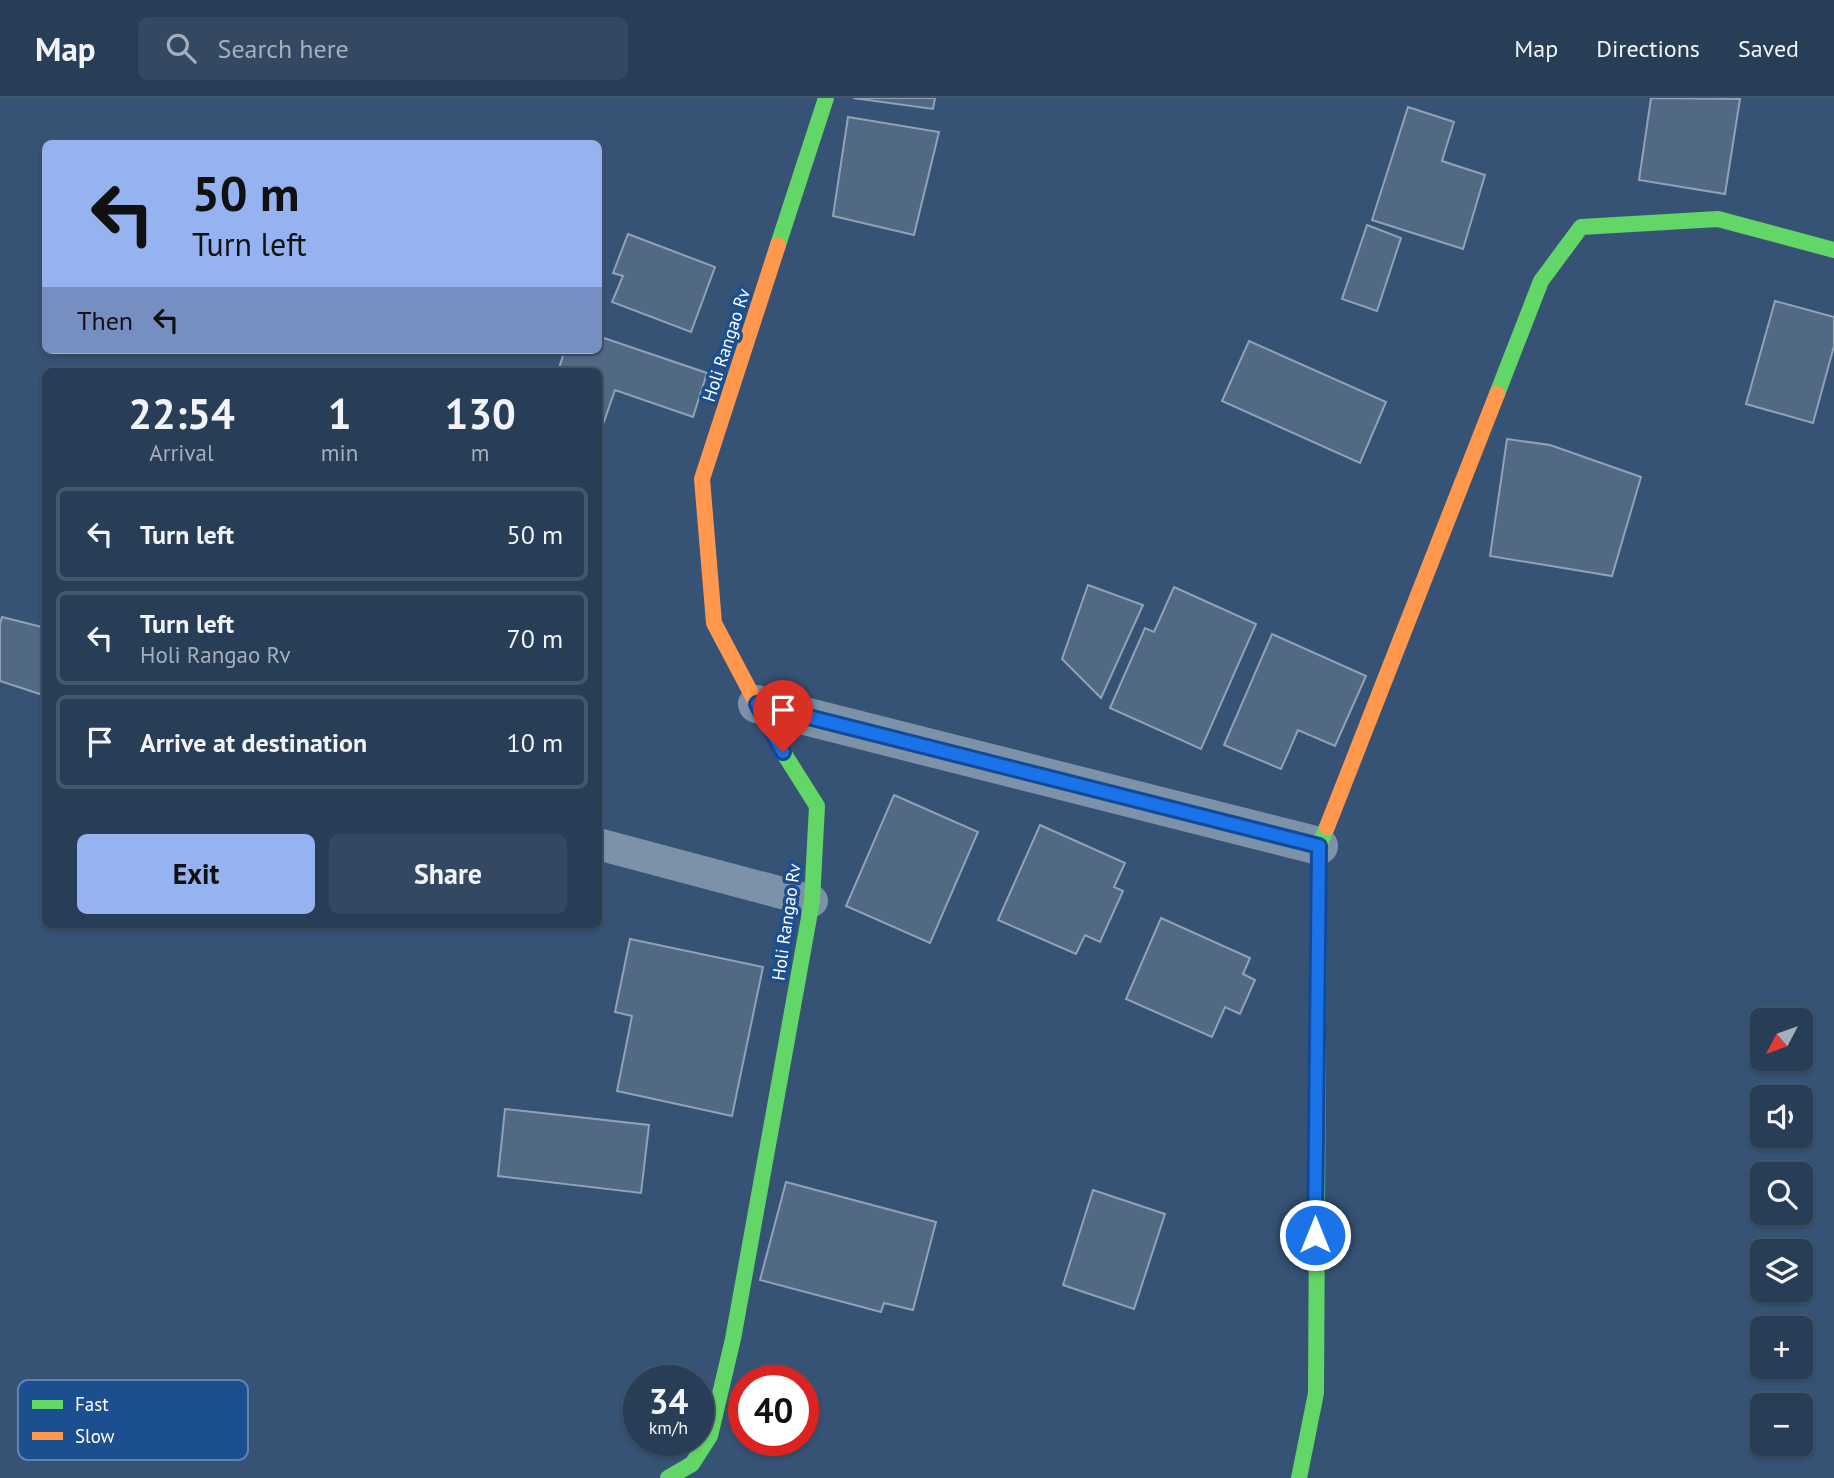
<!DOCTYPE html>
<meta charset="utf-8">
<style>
:root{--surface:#283e57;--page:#344961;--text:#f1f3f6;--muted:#a5aeba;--line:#44576d;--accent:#95b2f1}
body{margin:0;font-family:"PT Sans",sans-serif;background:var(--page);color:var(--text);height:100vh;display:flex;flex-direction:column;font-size:26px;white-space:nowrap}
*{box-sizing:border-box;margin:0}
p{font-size:23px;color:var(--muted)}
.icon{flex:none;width:38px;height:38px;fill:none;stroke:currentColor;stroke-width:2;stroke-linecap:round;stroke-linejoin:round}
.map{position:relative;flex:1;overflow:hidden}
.details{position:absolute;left:42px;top:270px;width:560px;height:560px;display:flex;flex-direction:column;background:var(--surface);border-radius:10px;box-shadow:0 2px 5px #0004,0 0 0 2px var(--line)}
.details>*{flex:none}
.hud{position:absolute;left:42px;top:42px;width:560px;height:214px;border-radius:10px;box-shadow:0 2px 5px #0004,0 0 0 2px var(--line);background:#95b2f1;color:#111;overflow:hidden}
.needle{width:46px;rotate:229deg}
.fabs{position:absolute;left:1750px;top:910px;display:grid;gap:14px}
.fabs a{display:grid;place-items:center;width:63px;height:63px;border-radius:10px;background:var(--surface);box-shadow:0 2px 5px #0004,0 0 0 2px var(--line);font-size:35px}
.speed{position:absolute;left:623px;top:1267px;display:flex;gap:14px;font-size:35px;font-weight:700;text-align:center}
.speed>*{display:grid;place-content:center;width:91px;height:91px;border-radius:50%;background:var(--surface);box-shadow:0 2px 5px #0004,0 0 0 2px var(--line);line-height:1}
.speed small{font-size:18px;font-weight:400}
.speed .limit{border:10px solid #d22;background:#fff;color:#111}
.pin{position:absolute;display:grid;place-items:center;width:60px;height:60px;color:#fff;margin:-72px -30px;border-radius:50% 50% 50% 0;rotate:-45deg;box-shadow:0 0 7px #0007}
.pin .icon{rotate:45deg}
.me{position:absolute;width:77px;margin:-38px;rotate:0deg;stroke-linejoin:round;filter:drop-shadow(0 0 5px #0008)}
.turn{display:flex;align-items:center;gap:24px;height:147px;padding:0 35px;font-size:32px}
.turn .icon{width:91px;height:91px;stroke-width:2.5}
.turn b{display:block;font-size:49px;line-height:60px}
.then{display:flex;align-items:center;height:66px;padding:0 35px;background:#0003;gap:14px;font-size:26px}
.eta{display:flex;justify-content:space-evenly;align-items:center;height:119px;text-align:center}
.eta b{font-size:42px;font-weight:600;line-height:49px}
.action{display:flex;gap:14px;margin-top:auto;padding:14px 35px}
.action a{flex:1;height:80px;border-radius:10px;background:var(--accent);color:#111;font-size:28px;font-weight:600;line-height:80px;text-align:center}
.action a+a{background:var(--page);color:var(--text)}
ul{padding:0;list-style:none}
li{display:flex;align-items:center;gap:21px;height:94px;margin:0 14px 10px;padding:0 21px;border:4px solid var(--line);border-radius:10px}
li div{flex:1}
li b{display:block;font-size:26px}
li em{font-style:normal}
header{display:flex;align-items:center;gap:42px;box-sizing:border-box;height:98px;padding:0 35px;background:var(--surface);border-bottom:2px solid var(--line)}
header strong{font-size:33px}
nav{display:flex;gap:38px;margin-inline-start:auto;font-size:24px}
.search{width:490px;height:63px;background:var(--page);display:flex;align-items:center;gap:18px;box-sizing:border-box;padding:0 24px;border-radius:10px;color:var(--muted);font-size:26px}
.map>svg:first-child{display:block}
.building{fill:#526984;stroke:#92a2b6;stroke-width:2}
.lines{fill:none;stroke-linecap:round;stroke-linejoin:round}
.lane{stroke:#7d92a8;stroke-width:32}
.street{stroke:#7d92a8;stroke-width:38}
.fast{stroke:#63d668;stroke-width:16}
.slow{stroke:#ff974d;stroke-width:16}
.route-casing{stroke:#114b97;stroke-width:18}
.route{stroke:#1a73e8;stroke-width:12}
.labels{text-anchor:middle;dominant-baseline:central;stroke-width:7;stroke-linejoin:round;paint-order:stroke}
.street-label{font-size:18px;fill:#fff;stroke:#1b4f8f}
.key{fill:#1b4f8f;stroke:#5f84b1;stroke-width:2}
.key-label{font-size:19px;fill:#fff}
</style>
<header>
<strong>Map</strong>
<div class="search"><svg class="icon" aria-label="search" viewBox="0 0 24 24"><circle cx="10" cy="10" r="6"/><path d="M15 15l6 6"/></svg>Search here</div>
<nav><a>Map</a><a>Directions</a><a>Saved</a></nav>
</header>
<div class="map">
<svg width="1834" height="1380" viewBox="0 0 1834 1380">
<rect width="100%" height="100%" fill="#365274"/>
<!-- building -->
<path class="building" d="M853,0h82l-2,11z
M1651,0l89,1 -15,95 -86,-14z
M1408,9l46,15 -12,39 43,14 -22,74 -91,-29z
M848,19l91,15 -25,103 -81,-19z
M1367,127l34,13 -24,73 -35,-12z
M628,136l87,33 -24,65 -79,-30 11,-26 -10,-3z
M1775,203l59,16v29l-21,77 -67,-19z
M598,238l109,37 -14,44 -78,-27 -17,49v-68h-40l7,-21h33z
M1249,243l137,61 -26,61 -138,-62z
M1507,341l43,6 91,32 -29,99 -122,-20z
M1088,487l55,20 -42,93 -39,-39z
M1174,489l82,37 -55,125 -91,-41 35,-80 9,4z
M2,519l44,11v68l-46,-15v-57z
M1272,536l94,42 -31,70 -37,-16 -17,39 -57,-24z
M894,697l84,37 -48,111 -84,-37z
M1040,727l85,38 -11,24 9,4 -23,51 -15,-7 -9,19 -78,-34z
M1161,820l89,40 -7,16 12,6 -15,34 -15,-7 -13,30 -86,-38z
M630,841l133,28 -31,149 -115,-25 15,-75 -17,-4z
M505,1011l144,16 -8,68 -143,-17z
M786,1084l150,40 -23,88 -29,-7 -3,9 -121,-32z
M1093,1092l72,24 -31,95 -71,-24z"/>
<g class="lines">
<!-- lane -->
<path class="lane" d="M598,746l214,57"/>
<!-- street -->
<path class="street" d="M757,606l562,142"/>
<!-- fast -->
<path class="fast" d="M778,147l48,-147
M1497,296l44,-113 40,-54 137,-8 116,31
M668,1380l24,-14 18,-28 23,-97 79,-438 5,-95 -34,-54 -23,-42
M1299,1380l17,-85 3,-547 8,-19"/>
<!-- slow -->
<path class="slow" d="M760,612l-46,-87 -12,-144 76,-234
M1327,729l170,-433"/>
</g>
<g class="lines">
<defs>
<path id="route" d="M783,654l-26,-48 562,142 -4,389"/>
</defs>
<!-- route casing -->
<use href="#route" class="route-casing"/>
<!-- route -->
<use href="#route" class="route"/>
</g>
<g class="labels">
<!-- street labels -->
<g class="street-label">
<text transform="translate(726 247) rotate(-72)">Holi Rangao Rv</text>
<text transform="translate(786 824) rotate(-82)">Holi Rangao Rv</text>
</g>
</g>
<!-- legend -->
<rect x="18" y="1282" width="230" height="80" rx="10" class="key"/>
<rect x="32" y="1302" width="31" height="9" fill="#63d668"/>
<rect x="32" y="1334" width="31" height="8" fill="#ff974d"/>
<g class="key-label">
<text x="75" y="1313">Fast</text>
<text x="75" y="1345">Slow</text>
</g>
</svg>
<div class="fabs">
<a><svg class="needle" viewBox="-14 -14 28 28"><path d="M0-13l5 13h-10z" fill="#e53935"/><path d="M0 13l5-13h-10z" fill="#a5aeba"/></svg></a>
<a><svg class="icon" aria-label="sound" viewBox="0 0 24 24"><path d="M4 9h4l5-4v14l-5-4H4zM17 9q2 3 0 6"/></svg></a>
<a><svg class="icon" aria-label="search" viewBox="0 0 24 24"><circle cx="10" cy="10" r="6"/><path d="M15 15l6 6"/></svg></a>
<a><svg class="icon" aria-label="layers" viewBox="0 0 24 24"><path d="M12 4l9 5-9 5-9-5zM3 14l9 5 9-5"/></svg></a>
<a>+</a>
<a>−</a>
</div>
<div class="speed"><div>34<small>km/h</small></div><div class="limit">40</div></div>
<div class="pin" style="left:783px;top:654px;background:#d93025"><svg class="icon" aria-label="arrive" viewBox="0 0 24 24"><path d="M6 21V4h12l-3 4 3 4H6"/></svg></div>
<svg class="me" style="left:1315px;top:1137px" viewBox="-20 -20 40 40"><circle r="17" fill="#1a73e8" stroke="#fff" stroke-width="3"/><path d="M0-11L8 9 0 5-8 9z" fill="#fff"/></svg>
<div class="hud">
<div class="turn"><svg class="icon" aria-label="left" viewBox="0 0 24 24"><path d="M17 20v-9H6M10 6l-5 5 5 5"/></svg><div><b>50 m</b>Turn left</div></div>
<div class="then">Then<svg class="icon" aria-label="left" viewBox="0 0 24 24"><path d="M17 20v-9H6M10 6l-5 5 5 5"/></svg></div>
</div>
<section class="details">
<div class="eta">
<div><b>22:54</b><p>Arrival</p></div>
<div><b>1</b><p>min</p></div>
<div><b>130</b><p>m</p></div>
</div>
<ul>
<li><svg class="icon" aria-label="left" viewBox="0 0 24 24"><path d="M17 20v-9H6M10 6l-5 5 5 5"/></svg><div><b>Turn left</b></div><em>50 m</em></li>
<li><svg class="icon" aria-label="left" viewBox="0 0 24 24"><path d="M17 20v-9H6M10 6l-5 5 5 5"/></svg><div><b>Turn left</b><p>Holi Rangao Rv</p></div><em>70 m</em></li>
<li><svg class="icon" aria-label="arrive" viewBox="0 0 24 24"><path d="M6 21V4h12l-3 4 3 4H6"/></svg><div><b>Arrive at destination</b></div><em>10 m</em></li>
</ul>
<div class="action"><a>Exit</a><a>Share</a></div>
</section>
</div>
